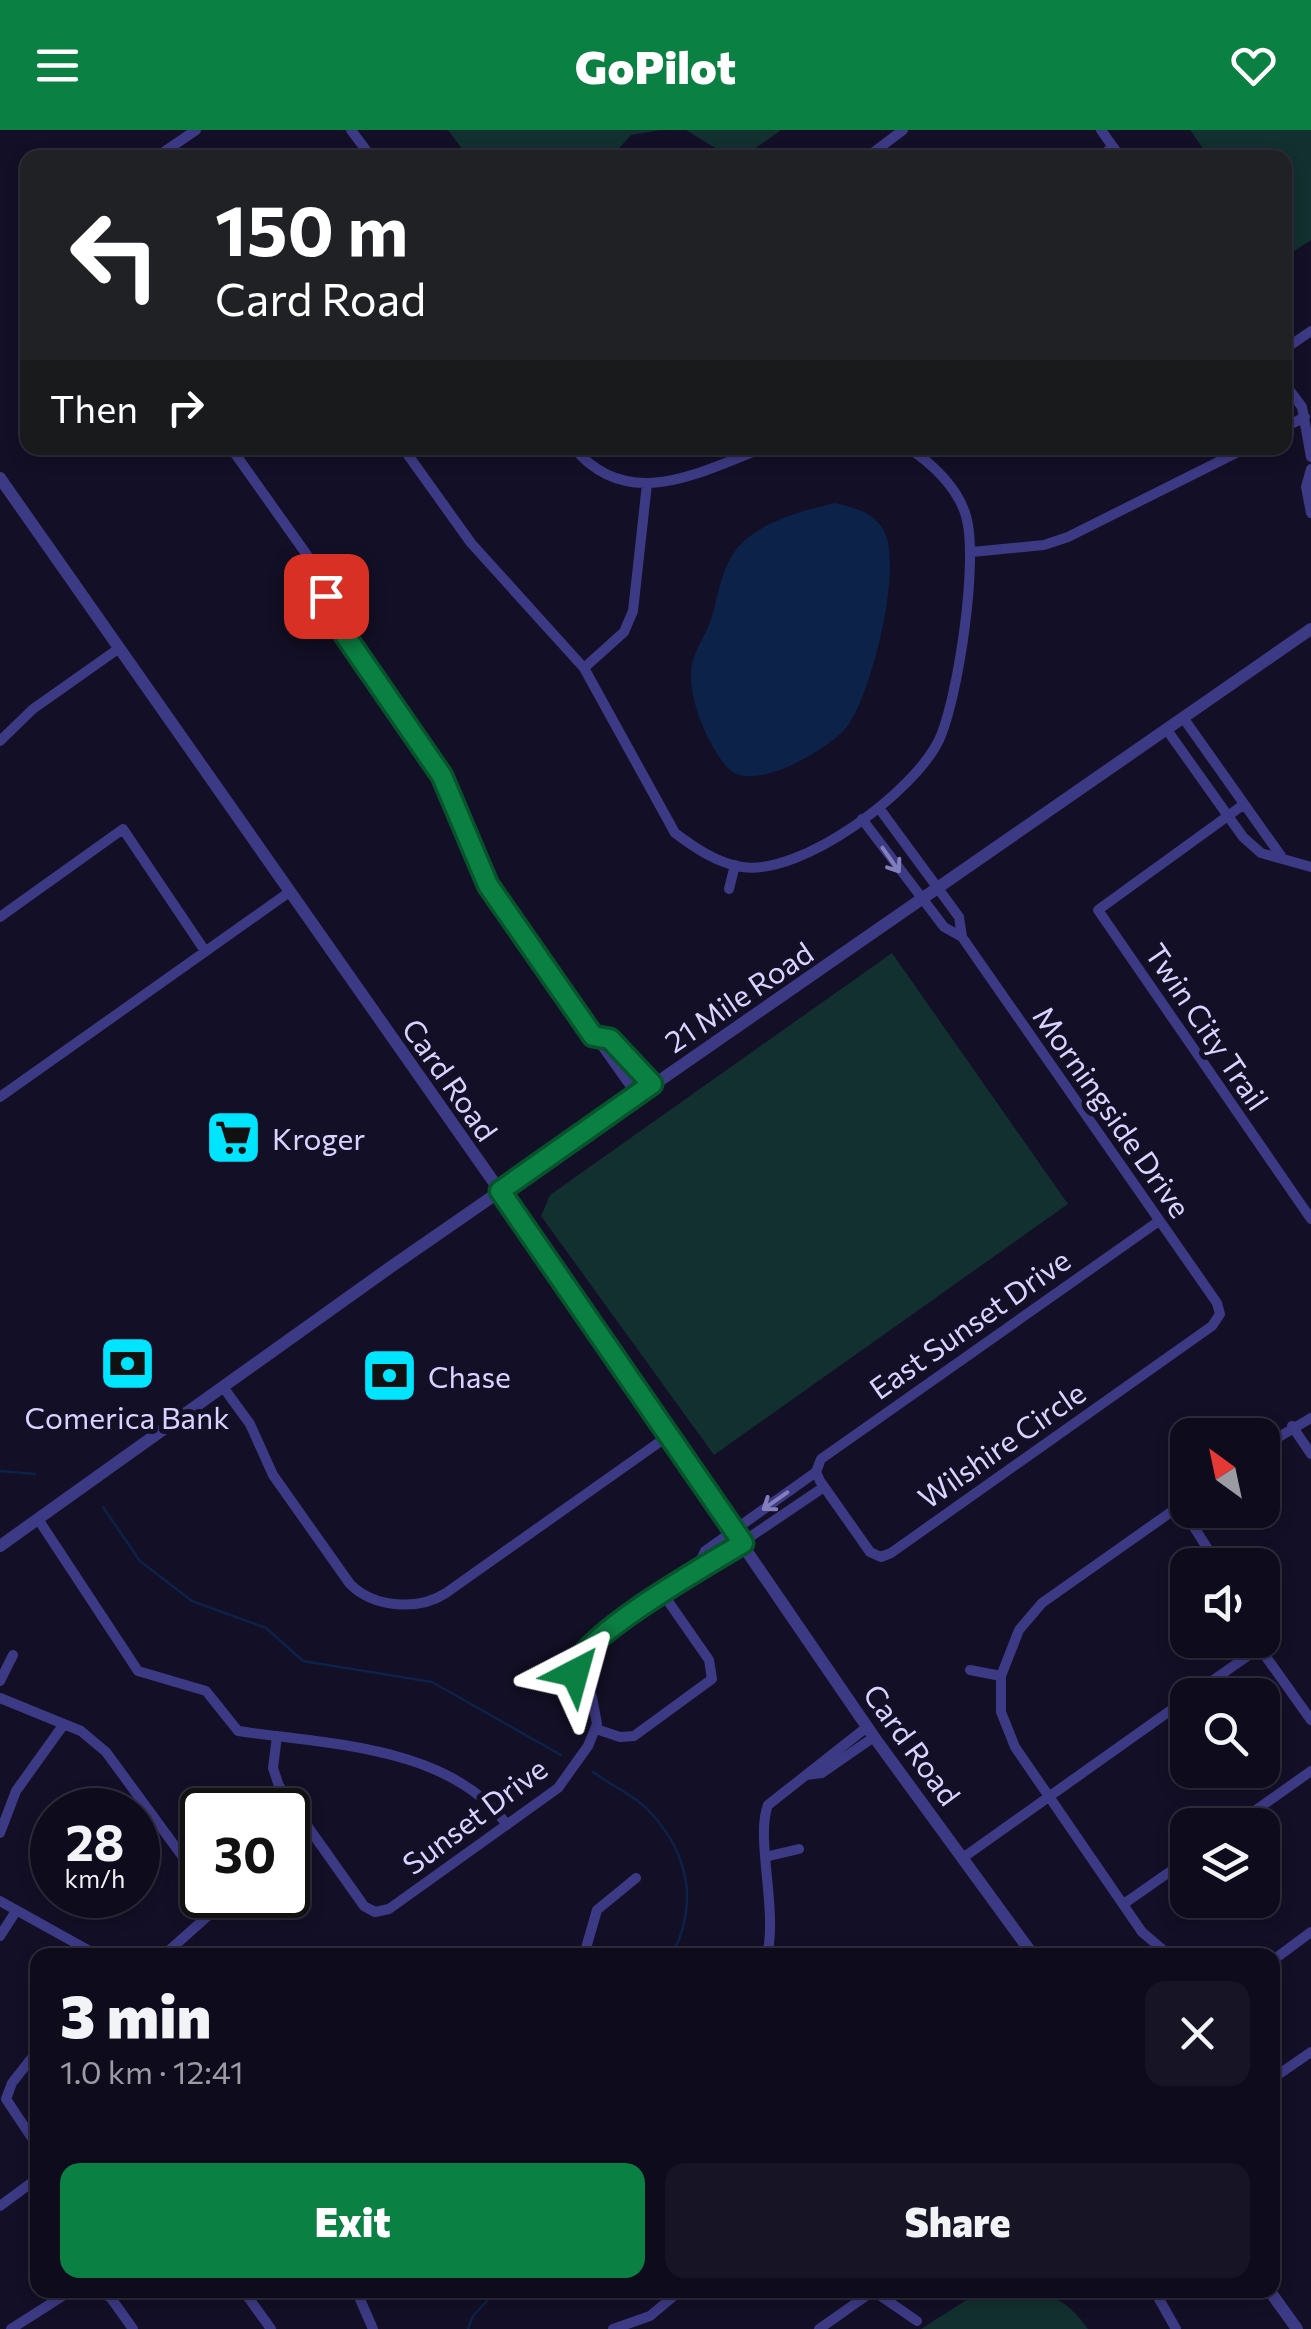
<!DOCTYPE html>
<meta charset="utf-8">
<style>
:root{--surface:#0e0b1c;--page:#171425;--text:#f1f3f6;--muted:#9b9ba3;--line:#2e2b3b;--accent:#0b8043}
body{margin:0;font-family:Commissioner,sans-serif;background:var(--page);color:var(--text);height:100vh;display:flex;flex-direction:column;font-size:38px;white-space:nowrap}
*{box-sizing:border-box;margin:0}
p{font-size:32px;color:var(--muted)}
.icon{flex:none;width:55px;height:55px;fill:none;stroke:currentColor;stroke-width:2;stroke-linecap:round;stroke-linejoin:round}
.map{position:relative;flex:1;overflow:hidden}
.details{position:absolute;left:30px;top:1818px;width:1250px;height:350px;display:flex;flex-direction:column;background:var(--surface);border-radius:20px;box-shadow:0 5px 15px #0003,0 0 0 2px var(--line)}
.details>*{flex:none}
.hud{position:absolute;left:20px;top:20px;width:1272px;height:305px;border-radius:20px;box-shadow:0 5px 15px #0003,0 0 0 2px var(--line);background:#202124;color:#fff;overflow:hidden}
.needle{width:65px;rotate:327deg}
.tools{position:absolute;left:1170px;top:1288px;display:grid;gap:20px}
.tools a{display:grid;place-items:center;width:110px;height:110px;border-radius:20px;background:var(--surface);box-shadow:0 5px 15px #0003,0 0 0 2px var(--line);font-size:50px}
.speed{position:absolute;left:30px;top:1658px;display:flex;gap:20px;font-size:50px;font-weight:700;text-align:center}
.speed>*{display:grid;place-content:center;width:130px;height:130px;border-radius:50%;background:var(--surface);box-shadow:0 5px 15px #0003,0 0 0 2px var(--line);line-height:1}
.speed small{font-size:25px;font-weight:400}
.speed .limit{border:5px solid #111;border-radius:15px;background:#fff;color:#111}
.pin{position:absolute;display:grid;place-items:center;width:85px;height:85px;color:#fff;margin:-42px;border-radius:20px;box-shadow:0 5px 15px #0006}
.me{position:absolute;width:110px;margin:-55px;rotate:39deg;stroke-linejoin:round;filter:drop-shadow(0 0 8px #0008)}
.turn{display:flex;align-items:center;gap:35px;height:210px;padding:0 30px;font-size:45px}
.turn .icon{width:130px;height:130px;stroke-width:2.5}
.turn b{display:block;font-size:70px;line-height:85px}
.then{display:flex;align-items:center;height:95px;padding:0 30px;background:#0003;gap:20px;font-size:38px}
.round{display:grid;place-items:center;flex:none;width:105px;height:105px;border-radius:20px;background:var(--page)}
.headline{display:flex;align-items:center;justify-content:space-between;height:170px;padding:0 30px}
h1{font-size:60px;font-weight:800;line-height:75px}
.action{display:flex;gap:20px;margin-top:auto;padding:20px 30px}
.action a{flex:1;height:115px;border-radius:20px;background:var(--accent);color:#fff;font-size:40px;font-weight:800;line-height:115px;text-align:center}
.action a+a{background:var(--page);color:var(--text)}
header{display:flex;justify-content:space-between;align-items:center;height:130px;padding:0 30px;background:var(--accent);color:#fff;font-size:45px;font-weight:800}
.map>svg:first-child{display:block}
.green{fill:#12302f}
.water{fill:#0c2248}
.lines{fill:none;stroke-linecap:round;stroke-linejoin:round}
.stream{stroke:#0c2248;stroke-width:2.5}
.minor{stroke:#3d3a85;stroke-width:10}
.tertiary{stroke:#3d3a85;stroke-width:12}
.oneway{stroke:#837fbc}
.route-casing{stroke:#07532c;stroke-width:25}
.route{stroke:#0b8043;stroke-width:18}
.labels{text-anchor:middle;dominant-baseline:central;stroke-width:10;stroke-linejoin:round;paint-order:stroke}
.street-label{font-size:30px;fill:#d9d4ff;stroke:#130f26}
.poi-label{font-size:30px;fill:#d9d4ff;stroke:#130f26;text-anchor:start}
</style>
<header><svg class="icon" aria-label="menu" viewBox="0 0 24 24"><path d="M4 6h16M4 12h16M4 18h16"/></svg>GoPilot<svg class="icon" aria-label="heart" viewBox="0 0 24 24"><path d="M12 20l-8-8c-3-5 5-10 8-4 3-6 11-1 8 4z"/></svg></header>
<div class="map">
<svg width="1311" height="2199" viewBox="0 0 1311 2199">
<rect width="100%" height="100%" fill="#130f26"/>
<!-- green -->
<path class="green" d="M448,0h213l-30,5 -21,23 -142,-1z
M686,0h95c-47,35 -46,30 -95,0z
M1190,0h121v110l-26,17v-99l-76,-1z
M892,823l176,251 -354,251 -173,-239 9,-21z
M982,2160c48,0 75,-5 106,39h-167z"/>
<!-- water -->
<path class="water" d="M835,373c21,5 40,9 50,30 17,39 -13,157 -36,191 -15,23 -94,69 -119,46 -20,-19 -41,-69 -39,-97 1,-22 16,-38 21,-57 7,-24 10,-50 27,-70 22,-25 66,-36 96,-43z"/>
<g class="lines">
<!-- stream -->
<path class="stream" d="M0,1341l35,3
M103,1377l37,54 52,40 74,27 37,33 129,21 129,73
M593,1642c17,13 43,24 57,40 40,43 48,93 22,143
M468,2199l5,-13 24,-26"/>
<!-- minor -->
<path class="minor" d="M351,0l21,28
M1101,0l20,28
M155,28l41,-28
M866,28l37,-28
M1098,28l15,-11
M27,71l1,1
M1285,219l26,-18
M1285,254l17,23 9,50
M1285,297l20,-10
M231,318l76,107 35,76 100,144 46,110 149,210
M403,318l68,95 113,125 91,165c20,15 42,30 67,34 60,9 172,-75 197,-127 19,-41 40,-181 27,-224 -8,-28 -34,-53 -58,-68
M574,318c54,65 126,24 189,0
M1311,339l-5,18 5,26
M972,422l72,-7 24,-8 178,-89
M584,538l40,-36 9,-21 14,-127
M1184,589l97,137
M1167,600l76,107 18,16 50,14
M0,611l33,-32 85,-60
M1243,675l-145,105 213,309
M879,678l80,109 3,20
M862,689l82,108 18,10 255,366 3,11 -8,12 -321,227 -10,4 -11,-5 -50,-71 -4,-9 5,-13 338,-238
M729,759l6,-24
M0,787l123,-88 82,122
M594,906c28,5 41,27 58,49
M0,967l288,-204
M223,1257l27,37 23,51 77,109c24,24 68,27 96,9l222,-157
M1292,1296l19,28
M1262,1317l49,-29
M1180,1375l38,60
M38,1389l100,152 68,20 32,40c89,13 213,15 269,94
M698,1436l7,-15 111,-79
M1254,1510l57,80
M970,1540l31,6
M0,1551l13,-26
M1192,1565l67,-47
M0,1568l81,33 25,21 96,131
M596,1599l24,8 14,-1 78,-57 -3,-19 -48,-69
M277,1606l-4,32 6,18 85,120 11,6 14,-3 169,-121 30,-42 9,-22 -5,-27 -17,-24 8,-21 115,-86 15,-4 111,-75
M806,1645l16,-2 52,-36
M1235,1695l76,-54
M0,1703l16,-42 48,-67
M769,1726l30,-7
M964,1727l224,-159
M0,1771l97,54
M1125,1773l63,-44
M0,1806l16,-25
M164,1825l46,-41v-19
M584,1825l13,-45 39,-32
M767,1825c11,-45 -12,-118 1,-150l99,-78
M1169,1825l-27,-23 -127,-185 -14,-35v-36l18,-46 23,-27 146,-103
M1272,1831l39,-29
M38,1920l-26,33 -6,16 32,48
M1272,1949l39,-27
M0,2076l38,-28
M99,2160l12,8 22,31
M243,2160l28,39
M356,2160l17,39
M872,2160l45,31
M1154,2160l22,39
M11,2199l61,-39
M613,2199l37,-13 31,-26
M819,2199l54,-38"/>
<!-- tertiary -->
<path class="tertiary" d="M0,348l500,713 374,546 159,218
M0,1416l385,-275 926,-642
M1269,2160l28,39"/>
</g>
<!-- one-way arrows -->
<defs><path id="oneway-shaft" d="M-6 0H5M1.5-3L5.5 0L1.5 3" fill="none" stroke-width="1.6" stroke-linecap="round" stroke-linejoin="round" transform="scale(2.5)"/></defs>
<g class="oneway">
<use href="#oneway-shaft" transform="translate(891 730) rotate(55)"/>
<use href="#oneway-shaft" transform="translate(775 1371) rotate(145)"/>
</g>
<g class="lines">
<defs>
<path id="route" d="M326,466l16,35 100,145 46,109 105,151 17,3 42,45 -152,107 243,352c-30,19 -169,95 -168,130"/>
</defs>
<!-- route casing -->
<use href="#route" class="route-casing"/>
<!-- route -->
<use href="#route" class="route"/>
</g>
<!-- icons -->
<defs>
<symbol id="supermarket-square" viewBox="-11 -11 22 22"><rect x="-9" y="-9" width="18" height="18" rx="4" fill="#00e5ff" stroke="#130f26"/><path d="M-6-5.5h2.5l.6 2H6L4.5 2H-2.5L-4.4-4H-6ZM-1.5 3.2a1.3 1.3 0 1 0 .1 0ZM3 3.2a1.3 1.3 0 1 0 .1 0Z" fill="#111"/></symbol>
<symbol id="bank-square" viewBox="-11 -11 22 22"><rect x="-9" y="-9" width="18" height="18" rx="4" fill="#00e5ff" stroke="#130f26"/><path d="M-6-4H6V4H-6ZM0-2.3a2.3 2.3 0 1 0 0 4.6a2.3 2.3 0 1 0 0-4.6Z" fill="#111"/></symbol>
</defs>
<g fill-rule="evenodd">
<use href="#supermarket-square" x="202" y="976" width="63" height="63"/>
<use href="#bank-square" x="96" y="1202" width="63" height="63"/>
<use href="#bank-square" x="358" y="1214" width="63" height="63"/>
</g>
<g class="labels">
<!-- street labels -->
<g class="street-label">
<text transform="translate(738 866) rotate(-34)">21 Mile Road</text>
<text transform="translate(1208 896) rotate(56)">Twin City Trail</text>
<text transform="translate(451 949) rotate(55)">Card Road</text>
<text transform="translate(1113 981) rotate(55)">Morningside Drive</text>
<text transform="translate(969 1193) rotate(-35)">East Sunset Drive</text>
<text transform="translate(1001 1314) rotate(-35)">Wilshire Circle</text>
<text transform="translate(913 1614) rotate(54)">Card Road</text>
<text transform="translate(474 1685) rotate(-37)">Sunset Drive</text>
</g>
<!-- poi labels -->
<g class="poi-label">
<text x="272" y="1007">Kroger</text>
<text x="428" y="1245">Chase</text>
<text x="127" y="1286" text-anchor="middle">Comerica Bank</text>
</g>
</g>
</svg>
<div class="tools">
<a><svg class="needle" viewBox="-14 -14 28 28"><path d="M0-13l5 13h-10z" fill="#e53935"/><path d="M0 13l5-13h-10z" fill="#9b9ba3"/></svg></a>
<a><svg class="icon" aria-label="sound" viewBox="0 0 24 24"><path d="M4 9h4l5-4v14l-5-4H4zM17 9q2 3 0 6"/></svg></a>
<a><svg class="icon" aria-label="search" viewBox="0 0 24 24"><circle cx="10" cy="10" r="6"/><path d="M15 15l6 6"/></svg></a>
<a><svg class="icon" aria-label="layers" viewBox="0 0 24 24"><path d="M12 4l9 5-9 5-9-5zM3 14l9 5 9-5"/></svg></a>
</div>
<div class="speed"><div>28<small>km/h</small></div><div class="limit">30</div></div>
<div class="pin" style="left:326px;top:466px;background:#d93025"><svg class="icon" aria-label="arrive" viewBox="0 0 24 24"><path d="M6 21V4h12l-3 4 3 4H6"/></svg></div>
<svg class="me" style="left:575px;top:1543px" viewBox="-20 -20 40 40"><path d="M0-17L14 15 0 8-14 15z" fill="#0b8043" stroke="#fff" stroke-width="4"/></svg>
<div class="hud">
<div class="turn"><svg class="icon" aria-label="left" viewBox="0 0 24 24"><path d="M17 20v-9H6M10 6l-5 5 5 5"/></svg><div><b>150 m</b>Card Road</div></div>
<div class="then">Then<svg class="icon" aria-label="right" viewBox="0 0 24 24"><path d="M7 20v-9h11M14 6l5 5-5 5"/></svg></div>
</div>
<section class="details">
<div class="headline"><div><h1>3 min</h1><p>1.0 km · 12:41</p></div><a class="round"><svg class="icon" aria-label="close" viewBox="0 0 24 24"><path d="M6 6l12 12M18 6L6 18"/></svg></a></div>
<div class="action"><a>Exit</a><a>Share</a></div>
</section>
</div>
